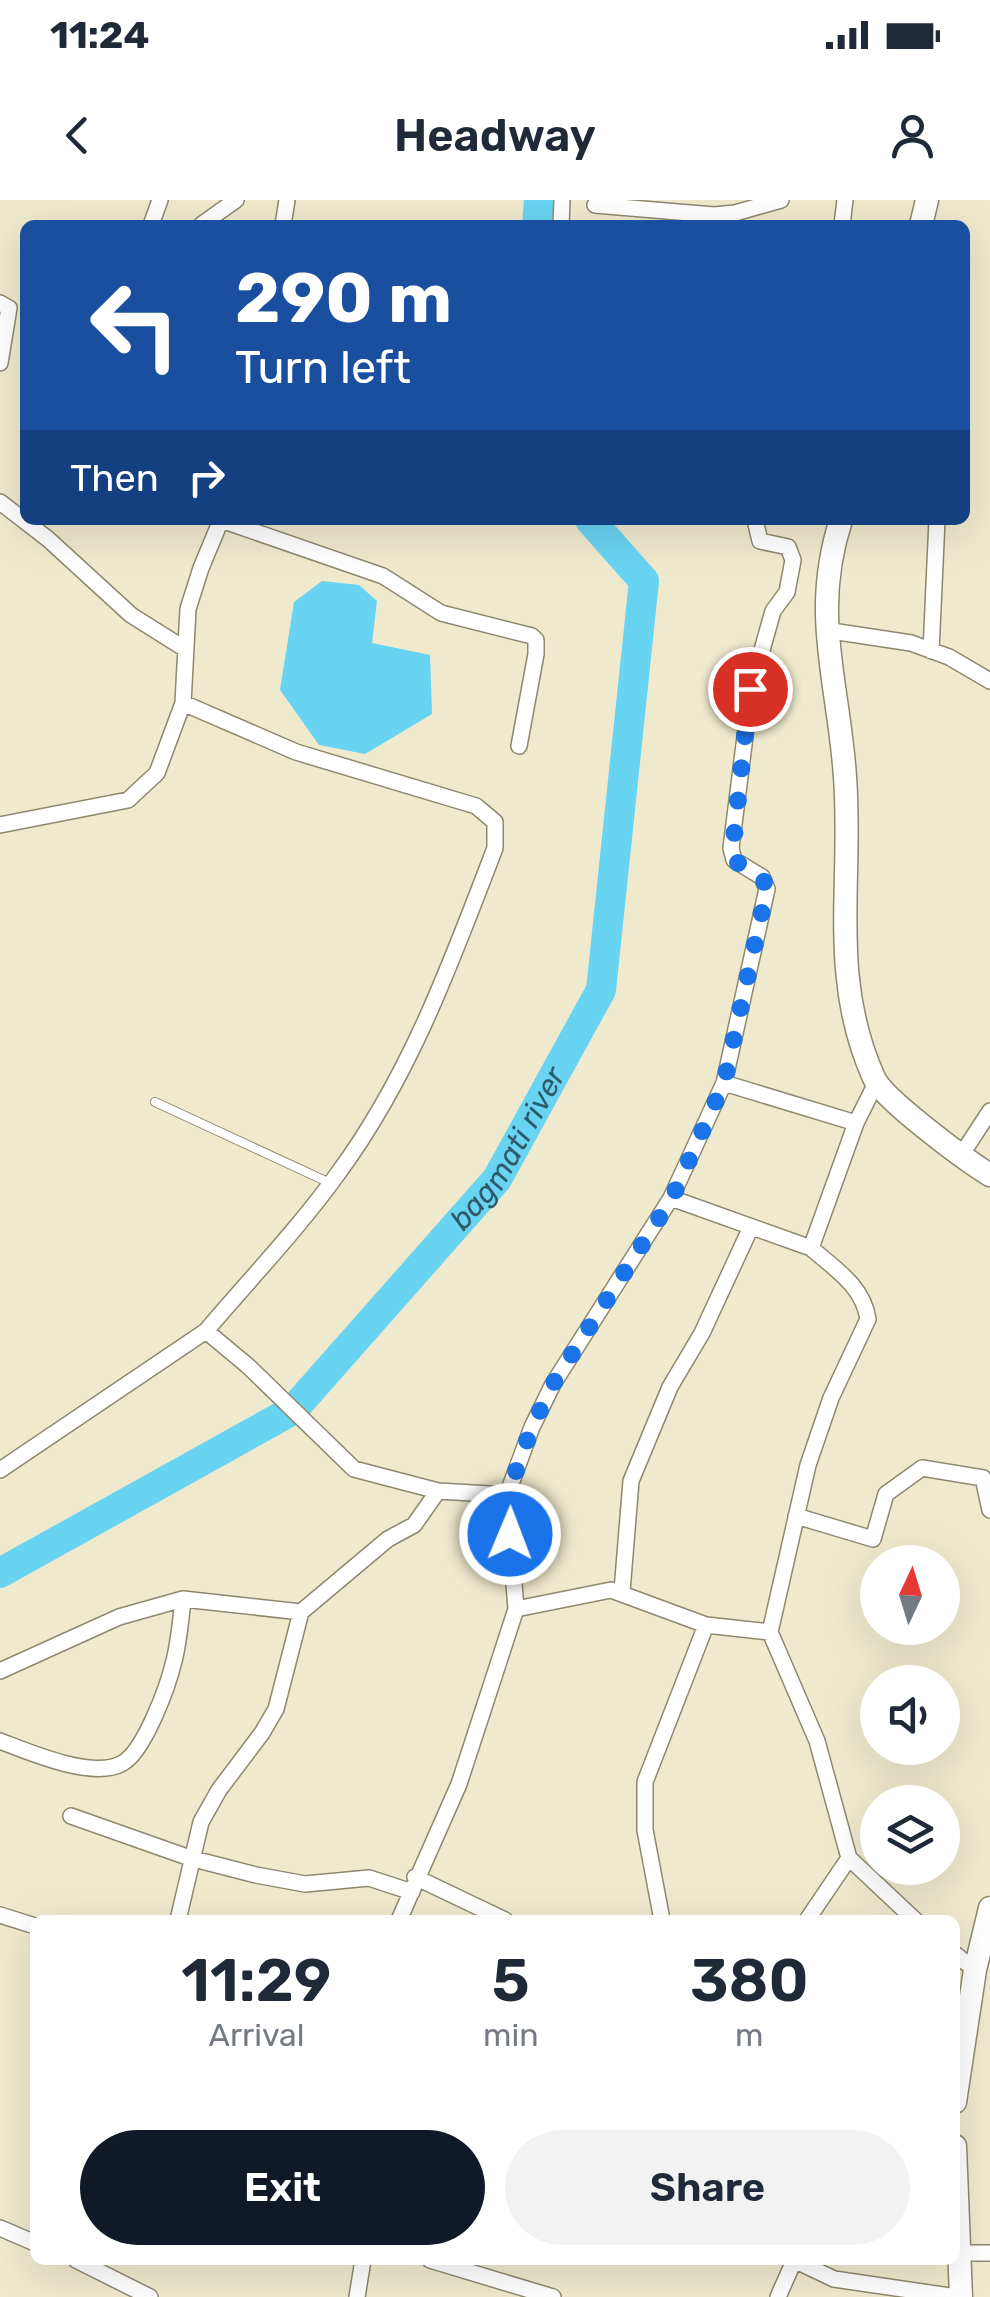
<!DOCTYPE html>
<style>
:root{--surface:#fff;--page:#f2f2f3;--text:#1f2937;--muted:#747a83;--accent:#111827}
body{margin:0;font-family:Rubik,sans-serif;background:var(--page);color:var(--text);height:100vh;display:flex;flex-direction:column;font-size:38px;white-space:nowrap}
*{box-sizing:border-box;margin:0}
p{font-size:32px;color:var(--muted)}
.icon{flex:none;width:55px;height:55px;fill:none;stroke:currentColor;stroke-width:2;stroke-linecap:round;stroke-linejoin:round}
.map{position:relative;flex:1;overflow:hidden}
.panel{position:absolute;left:30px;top:1715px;width:930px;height:350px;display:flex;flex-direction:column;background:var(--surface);border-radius:15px;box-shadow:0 10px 40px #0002}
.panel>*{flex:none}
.top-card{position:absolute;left:20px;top:20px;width:950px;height:305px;border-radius:15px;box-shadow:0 10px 40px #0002;background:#1a4fa0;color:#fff;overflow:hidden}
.needle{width:65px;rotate:4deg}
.buttons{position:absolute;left:860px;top:1345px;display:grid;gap:20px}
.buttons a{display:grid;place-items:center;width:100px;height:100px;border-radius:50%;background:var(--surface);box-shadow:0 10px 40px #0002;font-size:50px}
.pin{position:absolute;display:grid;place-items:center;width:85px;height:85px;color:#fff;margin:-42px;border:5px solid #fff;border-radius:50%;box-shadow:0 2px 10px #0007}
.me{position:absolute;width:110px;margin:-55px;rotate:1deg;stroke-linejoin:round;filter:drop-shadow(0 0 8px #0008)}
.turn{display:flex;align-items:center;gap:35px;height:210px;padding:0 50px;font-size:45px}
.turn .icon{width:130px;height:130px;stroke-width:2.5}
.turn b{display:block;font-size:70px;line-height:85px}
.then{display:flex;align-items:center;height:95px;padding:0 50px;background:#0003;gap:20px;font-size:38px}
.eta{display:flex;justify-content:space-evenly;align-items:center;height:170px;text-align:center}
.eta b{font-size:60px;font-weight:600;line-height:70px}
.cta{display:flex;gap:20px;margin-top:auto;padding:20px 50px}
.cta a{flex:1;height:115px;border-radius:60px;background:var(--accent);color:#fff;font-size:40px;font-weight:600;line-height:115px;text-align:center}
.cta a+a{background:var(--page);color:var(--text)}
.status{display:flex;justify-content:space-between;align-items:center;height:70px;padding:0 50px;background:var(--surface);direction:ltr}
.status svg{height:28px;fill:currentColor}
header{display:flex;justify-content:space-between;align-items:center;height:130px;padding:0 50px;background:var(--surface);font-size:45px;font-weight:600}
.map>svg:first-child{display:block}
.water{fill:#69d3f2}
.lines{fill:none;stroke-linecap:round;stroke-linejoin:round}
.river{stroke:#69d3f2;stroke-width:30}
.lane-casing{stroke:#8d886e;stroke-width:10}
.street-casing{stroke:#8d886e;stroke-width:18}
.secondary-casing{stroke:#8d886e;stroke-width:25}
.lane{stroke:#fff;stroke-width:8}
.street{stroke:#fff;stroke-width:15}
.secondary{stroke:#fff;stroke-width:22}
.route{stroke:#1a73e8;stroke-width:18;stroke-dasharray:0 32.4}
.labels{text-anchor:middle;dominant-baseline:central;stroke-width:8;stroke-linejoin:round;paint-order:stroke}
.water-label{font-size:30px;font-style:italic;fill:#2e5b69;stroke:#fcf7db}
</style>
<div class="status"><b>11:24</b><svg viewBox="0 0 49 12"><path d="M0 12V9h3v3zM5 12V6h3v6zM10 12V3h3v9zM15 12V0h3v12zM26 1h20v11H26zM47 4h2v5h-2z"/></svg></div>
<header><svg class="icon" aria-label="back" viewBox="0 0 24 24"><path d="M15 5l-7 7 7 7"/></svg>Headway<svg class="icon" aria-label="person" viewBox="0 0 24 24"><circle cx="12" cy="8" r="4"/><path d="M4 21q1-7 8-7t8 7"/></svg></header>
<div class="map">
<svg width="990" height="2097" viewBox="0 0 990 2097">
<rect width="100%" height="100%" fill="#efeace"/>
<!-- water -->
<path class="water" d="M322,381l37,4 18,16 -5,42 58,12 2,59 -67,40 -46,-9 -39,-55 14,-88z"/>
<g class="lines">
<!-- river -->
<g class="river">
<path d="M537,25l2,-25"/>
<path id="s1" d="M0,1373l293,-163 204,-231 104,-189 43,-409 -54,-61"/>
</g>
<defs>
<path id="lane" d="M155,902l175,81"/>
<path id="street" d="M595,5l119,10 21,-2 46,-13
M151,25l9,-25
M201,25l35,-25
M283,25l4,-25
M561,25l1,-25
M842,25l3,-25
M0,103l9,5 -9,55
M0,302l48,37 83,76 54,34
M221,320l162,56 58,37 91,23 4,4v14l-17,92
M825,430l86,13 38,14 41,24
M931,451l6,-131
M183,503l113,49 180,54 19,16v26c-43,112 -84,226 -156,324 -40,56 -89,107 -133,159l42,35 106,103 84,22 69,4
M0,625l128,-25 29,-27 26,-70 5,-94 13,-41 20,-48
M724,883l132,40
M876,883l-20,40 -45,125c24,21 52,38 57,71l-37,79 -23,67 -38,167 47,109 32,117 66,62
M960,957l30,-46
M671,998l53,-115 43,-194 -5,-12 -28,-17 -3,-12 20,-159 22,-78 14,-19 6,-32 -5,-13 -28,-6 -5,-21
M0,1270l206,-139
M796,1316l77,23 13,-45 36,-26 61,10 7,32
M622,1391l9,-110 39,-94 32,-54 49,-106
M516,1409l95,-19 95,35 64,7
M0,1471l119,-54 64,-18 118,13
M0,1541c29,11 91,38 121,23 23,-11 47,-78 53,-103 5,-20 7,-42 9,-62
M71,1616l119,42 66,17 49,9 64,-6 43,14
M415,1677l90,43
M0,1715l35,11
M178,1720l23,-98 18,-32 43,-57 14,-24 25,-97 87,-73 26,-14 24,-34
M399,1720l60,-136 57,-175 -9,-114 25,-68 21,-43 118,-186 140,50
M662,1720l-17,-90v-48l61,-157
M807,1720l42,-62
M955,1754l20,16
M0,2028l35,15
M962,2053h28
M76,2060l74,37
M430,2060l123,37
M794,2060l40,19 123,18
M357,2097l6,-37
M778,2097l16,-36"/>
<path id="secondary" d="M921,25l6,-25
M841,320c-31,94 -2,164 4,257 8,105 -17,199 29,301 9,21 93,83 116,97
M955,1902l20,-132 15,-62
M955,1946l6,151"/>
</defs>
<!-- lane casing -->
<use href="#lane" class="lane-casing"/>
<!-- street casing -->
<use href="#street" class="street-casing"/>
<!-- secondary casing -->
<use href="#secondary" class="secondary-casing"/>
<!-- lane -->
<use href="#lane" class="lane"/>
<!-- street -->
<use href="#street" class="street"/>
<!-- secondary -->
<use href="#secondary" class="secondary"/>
</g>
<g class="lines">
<!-- route -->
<path class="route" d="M510,1334l-3,-38 25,-69 21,-43 119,-186 52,-115 43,-194c-4,-19 -27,-17 -35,-34l18,-166"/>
</g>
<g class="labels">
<!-- water labels -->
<g class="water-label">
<text stroke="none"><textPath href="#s1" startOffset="675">bagmati river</textPath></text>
</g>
</g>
</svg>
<div class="buttons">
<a><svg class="needle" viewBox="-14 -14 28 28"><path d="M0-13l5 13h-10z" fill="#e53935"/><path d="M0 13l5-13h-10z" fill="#747a83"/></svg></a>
<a><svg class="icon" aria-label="sound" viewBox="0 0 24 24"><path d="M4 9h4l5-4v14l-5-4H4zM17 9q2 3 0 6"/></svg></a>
<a><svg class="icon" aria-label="layers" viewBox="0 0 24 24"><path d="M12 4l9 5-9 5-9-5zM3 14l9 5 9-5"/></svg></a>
</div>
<div class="pin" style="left:750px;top:489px;background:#d93025"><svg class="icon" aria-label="arrive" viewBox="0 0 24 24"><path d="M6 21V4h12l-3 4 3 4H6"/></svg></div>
<svg class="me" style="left:510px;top:1334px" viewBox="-20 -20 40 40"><circle r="17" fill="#1a73e8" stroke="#fff" stroke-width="3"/><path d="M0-11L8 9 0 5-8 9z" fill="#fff"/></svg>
<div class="top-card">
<div class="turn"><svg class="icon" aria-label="left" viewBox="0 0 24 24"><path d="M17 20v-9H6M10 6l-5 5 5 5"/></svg><div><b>290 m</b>Turn left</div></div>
<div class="then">Then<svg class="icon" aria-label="right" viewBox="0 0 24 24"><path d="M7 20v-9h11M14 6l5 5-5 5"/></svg></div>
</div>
<section class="panel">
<div class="eta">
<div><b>11:29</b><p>Arrival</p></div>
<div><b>5</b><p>min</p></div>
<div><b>380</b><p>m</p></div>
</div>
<div class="cta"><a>Exit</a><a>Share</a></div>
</section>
</div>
